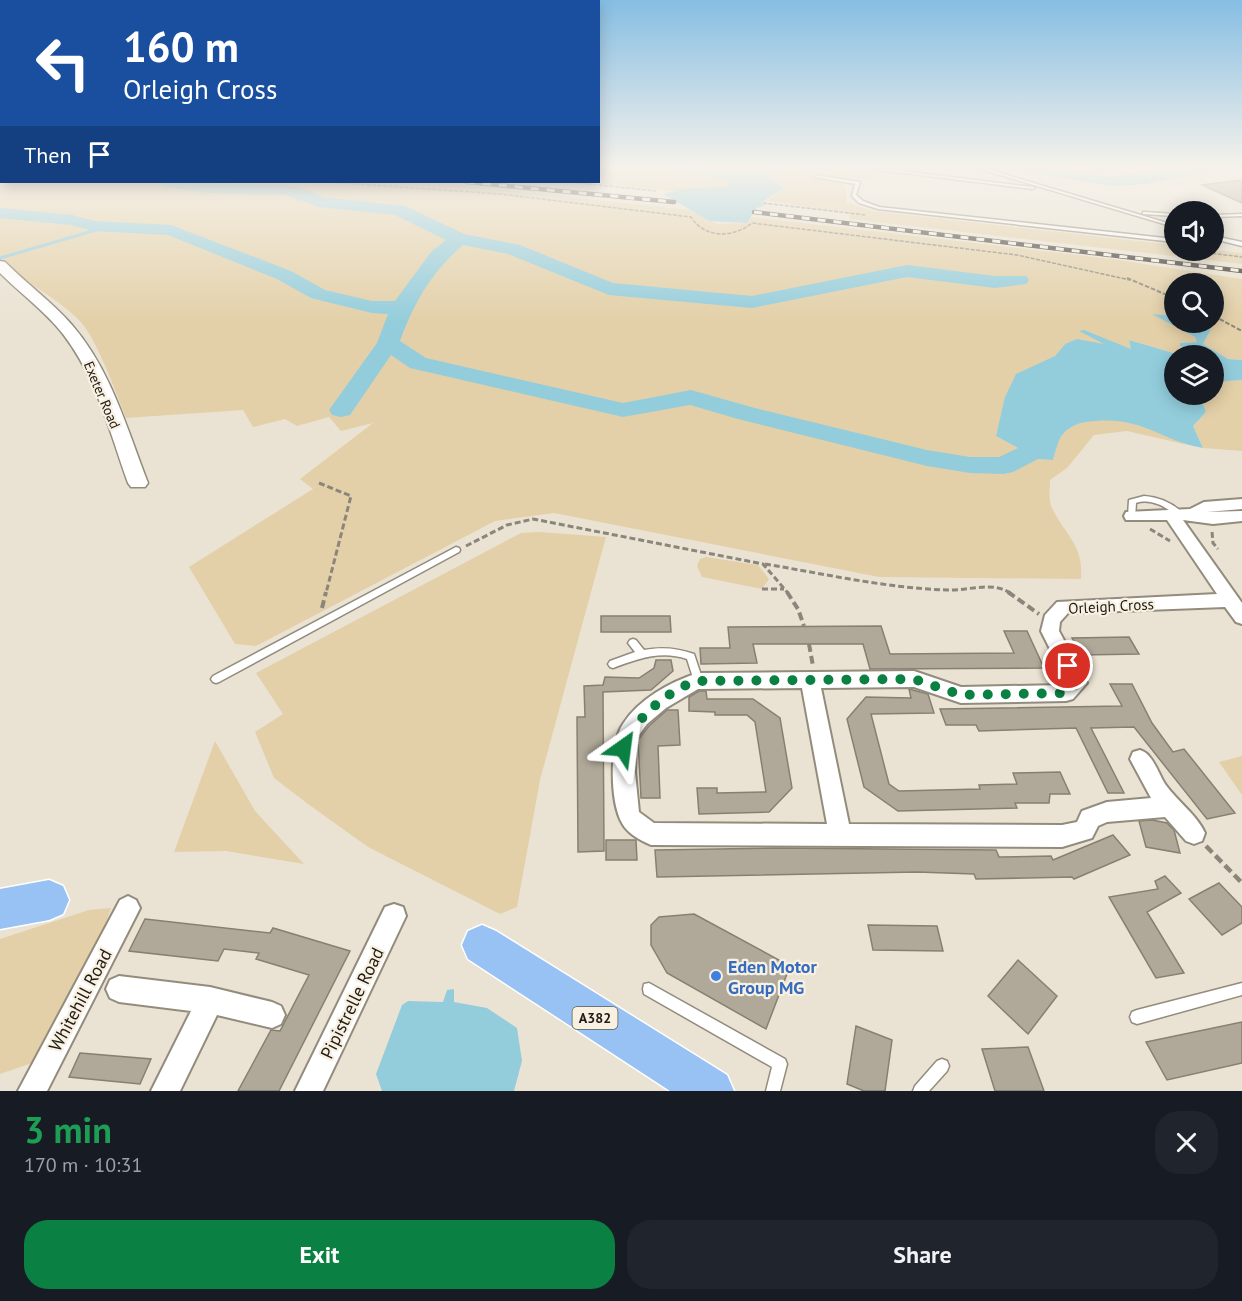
<!DOCTYPE html>
<meta charset="utf-8">
<style>
:root{--surface:#171b24;--page:#20242c;--text:#f1f3f6;--muted:#9ea1a6;--accent:#0b8043}
body{margin:0;font-family:"PT Sans",sans-serif;background:var(--page);color:var(--text);height:100vh;display:flex;flex-direction:column;font-size:22px;white-space:nowrap}
*{box-sizing:border-box;margin:0}
p{font-size:20px;color:var(--muted)}
.icon{flex:none;width:33px;height:33px;fill:none;stroke:currentColor;stroke-width:2;stroke-linecap:round;stroke-linejoin:round}
.map{position:relative;height:1091px;overflow:hidden}
.drawer{display:flex;flex-direction:column;background:var(--surface);flex:1}
.drawer>*{flex:none}
.hud{position:absolute;left:0px;top:0px;width:600px;height:183px;box-shadow:0 3px 15px #0003;background:#1a4fa0;color:#fff;overflow:hidden}
.controls{position:absolute;left:1164px;top:201px;display:grid;gap:12px}
.controls a{display:grid;place-items:center;width:60px;height:60px;border-radius:50%;background:var(--surface);box-shadow:0 3px 15px #0003;font-size:30px}
.pin{position:absolute;display:grid;place-items:center;width:51px;height:51px;color:#fff;margin:-26px;border:3px solid #fff;border-radius:50%;box-shadow:0 2px 6px #0007}
.me{position:absolute;width:66px;margin:-33px;rotate:31deg;stroke-linejoin:round;filter:drop-shadow(0 0 4px #0008)}
.turn{display:flex;align-items:center;gap:21px;height:126px;padding:0 24px;font-size:27px}
.turn .icon{width:78px;height:78px;stroke-width:2.5}
.turn b{display:block;font-size:42px;line-height:51px}
.then{display:flex;align-items:center;height:57px;padding:0 24px;background:#0003;gap:12px;font-size:22px}
.round{display:grid;place-items:center;flex:none;width:63px;height:63px;border-radius:24px;background:var(--page)}
.head{display:flex;align-items:center;justify-content:space-between;height:102px;padding:0 24px}
h1{font-size:36px;font-weight:700;line-height:45px;color:#1e9e55}
.primary-button{display:flex;gap:12px;margin-top:auto;padding:12px 24px}
.primary-button a{flex:1;height:69px;border-radius:24px;background:var(--accent);color:#fff;font-size:24px;font-weight:700;line-height:69px;text-align:center}
.primary-button a+a{background:var(--page);color:var(--text)}
.map>svg:first-child{display:block}
.green{fill:#e3d0a8}
.water{fill:#93cddc}
.lines{fill:none;stroke-linecap:round;stroke-linejoin:round}
.stream{stroke:#93cddc;stroke-width:3}
.river{fill:#93cddc;fill-rule:evenodd}
.building{fill:#b0a999;stroke:#878072;stroke-width:1.5}
.service-casing{stroke:#938c7d;stroke-width:3}
.minor-casing{stroke:#938c7d;stroke-width:4}
.tertiary-casing{stroke:#938c7d;stroke-width:3}
.primary-casing{stroke:#fff;stroke-width:3}
.path-far4{stroke:#8b867b;stroke-width:1.5;stroke-dasharray:4 1.5;stroke-linecap:butt}
.path-far3{stroke:#8b867b;stroke-width:2;stroke-dasharray:4.5 2;stroke-linecap:butt}
.path-far2{stroke:#8b867b;stroke-width:3;stroke-dasharray:6 3;stroke-linecap:butt}
.path-far1{stroke:#8b867b;stroke-width:4;stroke-dasharray:8 4;stroke-linecap:butt}
.path{stroke:#8b867b;stroke-width:4.5;stroke-dasharray:9 4.5;stroke-linecap:butt}
.service{fill:#fff;fill-rule:evenodd}
.minor{fill:#fff;fill-rule:evenodd}
.tertiary{fill:#fff;fill-rule:evenodd}
.primary{fill:#98c2f3;fill-rule:evenodd}
.rail-casing{stroke:#37342d;stroke-width:4.5}
.rail{stroke:#f8f0e0;stroke-width:3;stroke-dasharray:8;stroke-linecap:butt}
.route{stroke:#0b8043;stroke-width:10;stroke-dasharray:0 18}
.shop-dot{fill:#3f7fe0;stroke:#f8f0e0;stroke-width:2}
.labels{text-anchor:middle;dominant-baseline:central;stroke-width:4.5;stroke-linejoin:round;paint-order:stroke}
.far-street-label{font-size:14px;fill:#1f1c17;stroke:#f8f0e0}
.shield{fill:#f8f0e0;stroke:#605c53;stroke-width:1.5}
.shield-label{font-size:14px;font-weight:bold;fill:#1f1c17}
.street-label{font-size:15px;fill:#1f1c17;stroke:#f8f0e0}
.near-shop-label{font-size:18px;font-weight:bold;fill:#366cbe;stroke:#f8f0e0;text-anchor:start}
.near-street-label{font-size:18px;fill:#1f1c17;stroke:#f8f0e0}
</style>
<div class="map">
<svg width="1242" height="1091" viewBox="0 0 1242 1091">
<rect width="100%" height="100%" fill="#eae3d3"/>
<!-- green -->
<path class="green" d="M0,169l2,13h428l260,28 27,14 30,-1 5,-6 360,42 130,20v81l-14,-1 -25,-15 8,-15 -19,-6 22,-1v-38h-40v33l-19,-2 40,22 3,5 -18,1v3l15,6 -3,3h-12l-51,-15 3,9 -25,-4 -42,-1 -10,12 -15,8 -44,72 42,23 15,1c2,-8 5,-20 10,-26 30,-34 93,-4 125,11l-61,-14 -33,4 -27,33 -17,12c0,8 -2,20 2,28 13,27 32,37 29,71l-202,-2 -325,-64 -59,8 -239,125 -21,-2 -46,-77 124,-78 -13,-10 73,-56 -32,8 -12,-14 -32,9 -12,-7 -32,8 -10,-17 -117,8c-10,-25 -30,-83 -49,-100 -24,-23 -54,-36 -77,-60z
M599,169h77l49,11 3,4 -1,3 -53,4 -88,-9h12z
M777,169l98,2 -3,10 -32,-5 -2,5 8,6v15l27,9 301,34v5h40l28,3v11l-392,-45 -1,-6 -82,-12 17,-13 -15,-12z
M1242,380v71l-39,-3 -10,-22 13,-14 -4,-11 3,-6 9,-1v-12z
M540,532l66,5 -66,243 -23,127 -17,7 -132,-67 -60,-43 -34,-26 -19,-46 28,-18 -27,-41 265,-140z
M706,557l52,8 11,14 -7,10 -60,-12 -5,-11 3,-7z
M215,741l40,70 49,53 -78,-13 -52,1z
M1242,756v39l-23,-33z
M111,908l-8,24 -68,130 -35,12v-135l89,-29z"/>
<!-- water -->
<path class="water" d="M676,169h101l-8,8 15,11 -22,14 -1,2 5,1 -9,3 -10,15 -37,-2 -47,-27 26,-6 37,-1 2,-4 -3,-3z
M1012,169h34l66,8 55,-8h54l-75,15 -34,2z
M1152,314l21,2 1,6 18,1 19,6 -8,15 25,15 14,1v20l-28,2v-26l-22,-1 3,-3 -15,-6v-3l17,-1 -2,-5z
M1084,330l47,19 -2,-9 51,15 -6,1v38l31,1 -3,6 4,11 -13,14 10,22c-42,-7 -59,-31 -107,-27 -12,0 -24,3 -33,13 -5,6 -8,19 -10,26l-15,-1 -42,-23 9,-39 11,-23 39,-18 10,-12 12,-5 27,5 -25,-13z
M454,989v13l33,6 30,20 5,33 -8,30h-132l-6,-17 26,-69 6,-4 35,1 4,-12z"/>
<g class="lines">
<!-- stream -->
<path class="stream" d="M0,258l110,-32"/>
<!-- river -->
<path class="river" d="M158,182l128,3 19,4 18,8 82,9 59,28 56,11 93,38 139,13 155,-31 88,11h31l3,4 -3,4 -31,4 -88,-11 -155,31 -143,-13 -101,-41 -45,-9c-31,26 -50,59 -63,96l26,17 197,45 68,-13 64,18 172,42 43,7h29l21,-10 9,-2 9,2 4,6 -4,6 -25,13 -10,2 -33,-1 -43,-7 -189,-47 -48,-14 -67,12 -213,-49 -19,-13 -41,60 -9,2 -9,-2 -3,-5 48,-67 11,-29 -16,-1 -61,-15 -34,-19 -109,-44 -75,-4 -22,-6 -71,-7v-10l73,7 21,6 77,4 120,46 34,19 47,11h23l36,-49 15,-12 -51,-25 -76,-8 -33,-12 -78,-2 -42,-6z"/>
</g>
<!-- building -->
<path class="building" d="M1242,180v23l-40,-18z
M601,616h69l1,16h-70z
M881,626l9,28 124,-1 -10,-22h23l17,37 -174,1 -7,-25h-110l4,19 -56,1 -1,-16h30l-2,-21z
M1129,637l10,17 -58,1 -9,-17z
M656,660h15l2,11 -22,19 -48,2 1,159 -26,1 -1,-135h8l-1,-31 19,-1 2,-8 34,1 15,-10z
M1110,684h22l20,39 21,29 11,-3 51,64 -28,6 -73,-92 -43,1 33,65h-16l-32,-65 -97,3 -3,-6h-30l-6,-16 182,-3z
M909,689l19,5 6,19 -63,1 18,70 10,7 81,-2 -1,-4 38,-1 -4,-11 47,-1 10,22h-20l-1,9h-34l2,5 -119,3 -34,-24 -17,-68 19,-22 45,1z
M699,691h7l1,8h46l27,19 12,70 -23,24 -70,2 -2,-26h20v5l49,-1 -11,-70 -8,-7h-32v-3l-26,-1v-14z
M667,710h11l2,35 -22,1 2,52h-19l-3,-58 11,-14z
M1152,820l15,3 7,7 6,23 -34,-6 -7,-26z
M1113,835l17,20 -56,24 -2,-2 -96,2 -2,-5 -57,-2 -260,5 -2,-27 122,-2 219,2 3,7 52,-1 2,4z
M606,840h30l1,20h-31z
M1165,876l16,17 -34,19 37,61 -28,5 -47,-81 49,-8 -3,-8z
M1219,883l23,24v16l-20,12 -33,-36z
M694,914l96,52 -24,63 -99,-56 -16,-28v-20l8,-8z
M145,919l125,14 3,-5 77,23 -71,140h-41l33,-61 9,1 29,-56 -53,-16 3,-6 -35,-4 -6,12 -89,-10z
M868,925l69,1 6,25 -70,-1z
M1018,960l39,36 -29,38 -40,-38z
M1242,1022v41l-75,17 -21,-38z
M856,1026l36,14 -7,51h-21l-17,-7z
M1028,1047l16,44h-49l-13,-42z
M80,1053l71,6 -11,25 -71,-7z"/>
<g class="lines">
<defs>
<path id="service" d="M871,169h14l148,18 2,1 -2,1z
M980,169h7l187,56v2z
M816,175l44,7 -4,13 7,6 16,6 295,32v3l-296,-33 -19,-6 -7,-7 3,-12 -41,-7v-1z
M1145,212l29,2v2l-31,-2v-2z
M1242,214v2l-28,1v-2z
M1214,236l28,6v4l-28,-7z
M1144,496c16,1 30,8 41,19l-4,3 -3,-1c-12,-10 -26,-19 -42,-14l-1,15h-6l-1,-2 1,-16z
M456,547l3,1 1,2 -1,2 -240,130 -3,1 -3,-1 -2,-3 2,-3z
M633,639l3,1 8,10c18,-3 33,-2 50,4l9,27 -2,3 -3,1 -3,-1 -8,-25c-26,-9 -50,0 -74,9l-3,-1 -2,-3 2,-3 25,-9 -7,-9 2,-3z
M649,983l136,76 2,5 -7,27h-14l6,-24 -128,-73 -1,-5 1,-5z
M1242,983v12l-105,29 -5,-2 -2,-5 2,-5 5,-2z
M942,1059l5,2 2,5 -2,5 -18,20h-16l2,-5 22,-25z"/>
<path id="minor" d="M1242,499v10l-35,3 35,-1v10l-29,3 -30,-4 59,83v21l-6,-2 -11,-15 -157,6 -8,9 -1,9 28,52 -14,16 -7,2 -105,2 -47,-16 -93,1 28,136 213,1 15,-3 5,-11 25,-9 44,-4 -21,-39 3,-7 7,-2c13,4 18,23 25,34 12,17 32,31 40,49l-3,8 -8,3 -8,-3 -21,-24 -58,5 -9,4 -6,12 -30,9 -411,-2c-11,-5 -23,-11 -29,-22 -12,-21 -13,-78 1,-99 16,-25 47,-42 75,-51l216,-2 47,16 101,-2 4,-4 -25,-50 4,-16 12,-13 160,-8 -50,-74h-41l-2,-4 2,-4 64,-3 14,-7zM802,688l25,136 -173,-1 -15,-11 -4,-40 1,-33 11,-15 19,-16 32,-19z
M128,896l8,4 4,8 -4,8 -89,175h-29l102,-191z
M394,904l9,3 3,9 -83,175h-28l90,-184z
M119,976l91,11 62,15 9,4 4,9 -4,9 -9,4 -55,-13 -37,76h-29l40,-80 -72,-9 -9,-4 -4,-9 4,-9z"/>
<path id="tertiary" d="M0,261l5,1c22,22 47,40 67,63 39,45 55,104 76,158l-3,4h-14l-3,-4c-18,-50 -31,-105 -65,-149 -18,-23 -42,-40 -63,-61z"/>
<path id="primary" d="M49,880l14,6 6,14 -6,14 -14,6 -49,9v-40z
M482,925l14,6 231,144 7,16h-64l-202,-132 -6,-14 6,-14z"/>
</defs>
<!-- service casing -->
<use href="#service" class="service-casing"/>
<!-- minor casing -->
<use href="#minor" class="minor-casing"/>
<!-- tertiary casing -->
<use href="#tertiary" class="tertiary-casing"/>
<!-- primary casing -->
<use href="#primary" class="primary-casing"/>
<!-- path-far4 -->
<path class="path-far4" d="M328,182l172,12 191,23c14,22 42,21 61,6l265,32 113,25
M571,182l85,9
M763,203l103,12
M1185,250l57,7"/>
<!-- path-far3 -->
<path class="path-far3" d="M1127,278l47,20
M1214,316l28,15"/>
<!-- path-far2 -->
<path class="path-far2" d="M319,483l32,13 -25,97
M1150,529l20,12
M1212,532l1,11 5,6
M466,546l41,-21 26,-6 230,45 25,29
M765,564c60,10 121,24 182,26 20,1 46,-9 63,3
M762,589h22"/>
<!-- path-far1 -->
<path class="path-far1" d="M787,592l11,17 6,17
M1008,592l31,22
M322,608l4,-16
M809,644l4,22"/>
<!-- path -->
<path class="path" d="M1206,846l36,37"/>
<!-- service -->
<use href="#service" class="service"/>
<!-- minor -->
<use href="#minor" class="minor"/>
<!-- tertiary -->
<use href="#tertiary" class="tertiary"/>
<!-- primary -->
<use href="#primary" class="primary"/>
<defs>
<path id="rail" d="M467,182l207,20
M754,212l488,59"/>
</defs>
<!-- rail casing -->
<use href="#rail" class="rail-casing"/>
<!-- rail -->
<use href="#rail" class="rail"/>
</g>
<!-- sky -->
<linearGradient id="sky" x2="0" y2="1"><stop stop-color="#86bee3"/><stop offset="0.52" stop-color="#f6f2eb"/><stop offset="1" stop-color="#f6f2eb" stop-opacity="0"/></linearGradient>
<rect width="1242" height="322" fill="url(#sky)"/>
<g class="lines">
<!-- route -->
<path class="route" d="M623,748c9,-27 47,-60 75,-67l216,-2 47,16 105,-2 11,-10 -9,-17"/>
</g>
<!-- markers -->
<circle class="shop-dot" cx="716" cy="976" r="6"/>
<g class="labels">
<!-- far-street labels -->
<g class="far-street-label">
<text transform="translate(102 395) rotate(67)">Exeter Road</text>
</g>
<!-- shield labels -->
<rect class="shield" x="572.5" y="1007" width="45" height="22" rx="4.5"/>
<g class="shield-label">
<text x="595" y="1018">A382</text>
</g>
<!-- street labels -->
<g class="street-label">
<text transform="translate(1111 606) rotate(-3)">Orleigh Cross</text>
</g>
<!-- near-shop labels -->
<g class="near-shop-label">
<text x="728" y="966">Eden Motor<tspan x="728" dy="21">Group MG</tspan></text>
</g>
<!-- near-street labels -->
<g class="near-street-label">
<text transform="translate(80 1000) rotate(-62)">Whitehill Road</text>
<text transform="translate(352 1003) rotate(-64)">Pipistrelle Road</text>
</g>
</g>
</svg>
<div class="controls">
<a><svg class="icon" aria-label="sound" viewBox="0 0 24 24"><path d="M4 9h4l5-4v14l-5-4H4zM17 9q2 3 0 6"/></svg></a>
<a><svg class="icon" aria-label="search" viewBox="0 0 24 24"><circle cx="10" cy="10" r="6"/><path d="M15 15l6 6"/></svg></a>
<a><svg class="icon" aria-label="layers" viewBox="0 0 24 24"><path d="M12 4l9 5-9 5-9-5zM3 14l9 5 9-5"/></svg></a>
</div>
<div class="pin" style="left:1068px;top:666px;background:#d93025"><svg class="icon" aria-label="arrive" viewBox="0 0 24 24"><path d="M6 21V4h12l-3 4 3 4H6"/></svg></div>
<svg class="me" style="left:623px;top:748px" viewBox="-20 -20 40 40"><path d="M0-17L14 15 0 8-14 15z" fill="#0b8043" stroke="#fff" stroke-width="4"/></svg>
<div class="hud">
<div class="turn"><svg class="icon" aria-label="left" viewBox="0 0 24 24"><path d="M17 20v-9H6M10 6l-5 5 5 5"/></svg><div><b>160 m</b>Orleigh Cross</div></div>
<div class="then">Then<svg class="icon" aria-label="arrive" viewBox="0 0 24 24"><path d="M6 21V4h12l-3 4 3 4H6"/></svg></div>
</div>
</div>
<section class="drawer">
<div class="head"><div><h1>3 min</h1><p>170 m · 10:31</p></div><a class="round"><svg class="icon" aria-label="close" viewBox="0 0 24 24"><path d="M6 6l12 12M18 6L6 18"/></svg></a></div>
<div class="primary-button"><a>Exit</a><a>Share</a></div>
</section>
